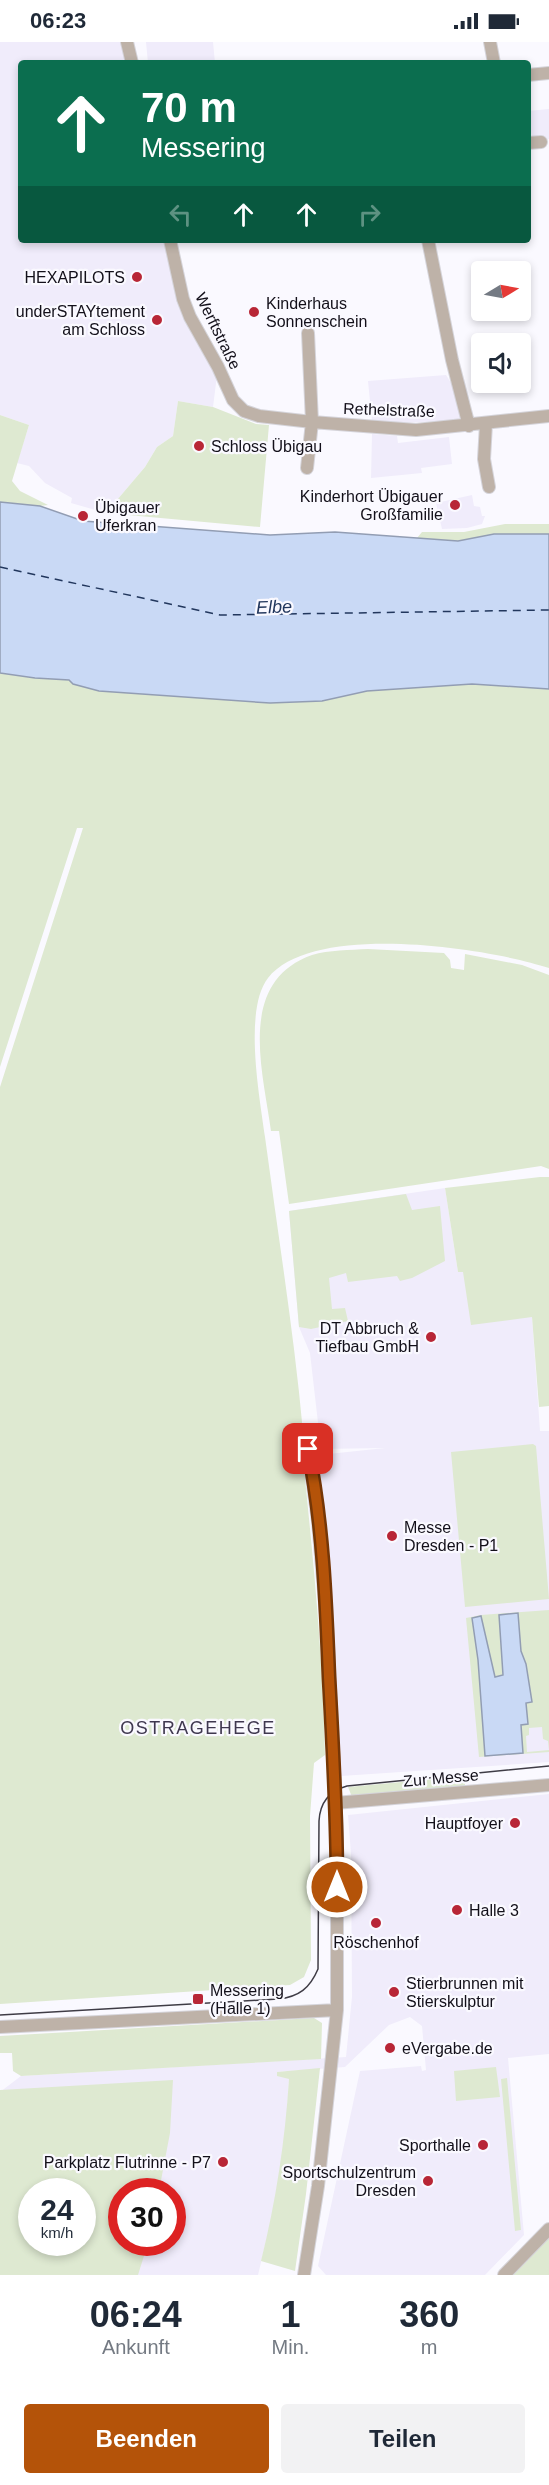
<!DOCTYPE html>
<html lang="de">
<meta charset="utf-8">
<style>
:root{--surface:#fff;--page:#f2f2f3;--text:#1f2937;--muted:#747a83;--accent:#b45309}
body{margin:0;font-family:Helvetica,sans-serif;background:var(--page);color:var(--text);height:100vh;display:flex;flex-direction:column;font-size:22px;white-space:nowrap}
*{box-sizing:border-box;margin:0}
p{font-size:20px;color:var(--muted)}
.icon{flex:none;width:33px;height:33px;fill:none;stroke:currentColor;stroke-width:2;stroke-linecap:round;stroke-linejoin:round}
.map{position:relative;height:2233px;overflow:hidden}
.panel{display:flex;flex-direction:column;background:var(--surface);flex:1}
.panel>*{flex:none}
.top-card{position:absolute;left:18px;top:18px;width:513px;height:183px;border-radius:6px;box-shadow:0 3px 9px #0003;background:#0b6e4f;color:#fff;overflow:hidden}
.needle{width:39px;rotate:80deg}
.fabs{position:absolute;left:471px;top:219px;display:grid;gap:12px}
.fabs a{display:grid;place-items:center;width:60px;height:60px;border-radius:6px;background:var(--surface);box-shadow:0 3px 9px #0003;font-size:30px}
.speed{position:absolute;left:18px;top:2136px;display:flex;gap:12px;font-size:30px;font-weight:700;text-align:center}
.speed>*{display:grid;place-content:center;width:78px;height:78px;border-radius:50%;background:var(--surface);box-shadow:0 3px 9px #0003;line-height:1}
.speed small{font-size:15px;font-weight:400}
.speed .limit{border:9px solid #d22;background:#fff;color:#111}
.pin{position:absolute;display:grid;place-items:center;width:51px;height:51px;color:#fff;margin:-26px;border-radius:12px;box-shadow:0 3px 9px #0006}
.me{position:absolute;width:66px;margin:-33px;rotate:0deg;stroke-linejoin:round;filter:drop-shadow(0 0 4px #0008)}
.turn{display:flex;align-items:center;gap:21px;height:126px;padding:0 24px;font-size:27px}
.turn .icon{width:78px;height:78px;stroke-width:2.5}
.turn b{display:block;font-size:42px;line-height:51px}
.lanes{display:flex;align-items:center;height:57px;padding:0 24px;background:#0003;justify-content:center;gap:30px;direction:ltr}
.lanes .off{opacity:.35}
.eta{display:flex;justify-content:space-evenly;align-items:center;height:102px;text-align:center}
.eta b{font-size:36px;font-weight:800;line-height:42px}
.primary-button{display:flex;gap:12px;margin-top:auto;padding:12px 24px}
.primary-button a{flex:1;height:69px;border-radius:6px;background:var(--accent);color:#fff;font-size:24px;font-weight:800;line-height:69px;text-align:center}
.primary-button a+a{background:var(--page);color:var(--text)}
.status{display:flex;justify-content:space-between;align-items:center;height:42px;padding:0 30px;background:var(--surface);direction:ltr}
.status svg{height:16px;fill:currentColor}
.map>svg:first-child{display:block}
.built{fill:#f0ecfb;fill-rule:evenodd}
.green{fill:#dee9d1;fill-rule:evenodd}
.water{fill:#c9d9f5;stroke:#929db3;stroke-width:1.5}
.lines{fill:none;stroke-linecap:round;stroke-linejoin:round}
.ferry{stroke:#22375d;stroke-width:1.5;stroke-dasharray:8 6;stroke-linecap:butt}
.minor-casing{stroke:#d5d4da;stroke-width:14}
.minor{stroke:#beb2a8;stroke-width:12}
.tram{stroke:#3f3c46;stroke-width:1.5}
.route-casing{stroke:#753606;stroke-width:15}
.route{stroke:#b45309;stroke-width:10}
.poi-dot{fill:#b82636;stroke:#faf9ff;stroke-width:2}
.labels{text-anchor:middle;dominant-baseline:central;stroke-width:4.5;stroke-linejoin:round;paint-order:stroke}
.poi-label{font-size:16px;fill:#13101a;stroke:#faf9ff;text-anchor:end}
.street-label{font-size:16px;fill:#13101a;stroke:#faf9ff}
.water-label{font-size:18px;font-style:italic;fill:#22375d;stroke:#faf9ff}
.neighbourhood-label{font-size:18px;letter-spacing:1.5px;fill:#3f384f;stroke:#faf9ff}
</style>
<div class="status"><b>06:23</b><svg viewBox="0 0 49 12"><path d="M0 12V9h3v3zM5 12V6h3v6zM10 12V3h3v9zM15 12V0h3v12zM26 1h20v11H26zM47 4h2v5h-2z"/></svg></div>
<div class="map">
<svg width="549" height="2233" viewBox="0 0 549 2233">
<rect width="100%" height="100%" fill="#faf9ff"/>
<!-- built -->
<path class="built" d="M0,0h127l5,21h-111v177h149l13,59 35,68 -5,40 -35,-6 -5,35 -16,11 -12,20 -39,46 -35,-10 1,-5 -27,-15 -16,-17 -12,-3 12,-38 -29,-10z
M146,0h67l2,21h-67z
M549,67v30l-17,1 -1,-8h-3v-21z
M446,333l9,14 9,31 -64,3 -28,-2 -4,-40z
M372,392l25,2 1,7 51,-6 3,27 -31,4 1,5 -51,5z
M472,453l2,11 6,1 2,9h3l-3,8 -15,4 -25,1 -6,-26z
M445,1146l13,84 29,-3 44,33 9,129h9v331l-208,14 -22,-321 66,-7 -64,1 -11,-96 -11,-26 -10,-116z
M549,1752v260l-41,4 16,177 -39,40h-159l-8,-9 42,-195 61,-5 1,5 4,-1 -4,-44 -12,-9 -21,8 -44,42 -68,5 12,7 -3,52 -11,72 -17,72h-258v-183l21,-16 325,-19 6,-60 -1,-143 -3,-39zM32,2150h50v50h-50zM122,2150h50v50h-50z"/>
<!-- green -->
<path class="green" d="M178,359l35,6 43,17 13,1 -9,102 -154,-14 39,-46 12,-20 16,-11z
M0,373l29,10 -17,56 8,10 28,14 -8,1 -40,-4z
M505,482h44v10h-55l-36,7 -41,-3 5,-6h42z
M0,631l35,5 34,2 4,4 26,7 171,12 52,-2 45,-10 105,-7 77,5v279c-61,-20 -236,-47 -281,10 -25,32 -8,121 -3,159 13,98 29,196 38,295 1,9 -1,18 0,27 10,98 20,197 22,296l-11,8 -4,53 1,144 -7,17 -14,8 -290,19v-917l83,-259h-6l-77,239z
M368,907l76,4 6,7 1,8 13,2 1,-16 57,11 27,10v194l-8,-3 -252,38 -10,-73h-8c-8,-60 -35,-149 41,-176 17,-5 38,-5 56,-6z
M540,1135h9v229l-10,1 -7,-90 -61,8 -8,-53h-5l-13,-84z
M406,1152l6,16 28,-4 5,55 -33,17 -12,3 -3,-5 -49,6 -2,-9 -17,5 3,31 13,-1 3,13 -37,8 -12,-2 -10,-116z
M533,1402l3,2 13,153 -84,8 -14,-155z
M549,1568v142l-70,5 -13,-139 15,-3zM542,1685l1,12 5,2 1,9 -22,2 -1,-16 3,-1v-7z
M466,1734l-1,9 3,3 -116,9 -4,-10z
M314,1976l8,5 -1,36 -300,17 -8,-5 -1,-18h-12v-17z
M496,2025l4,30 -44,4 -2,-30z
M320,2026l-14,126 -11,77 -34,-10c15,-60 24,-120 28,-182l-12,-3v-4z
M507,2036l14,152 -6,1 -14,-152z
M173,2038l-3,53 -11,58 -37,1v50l26,1 -10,32h-138v-185zM32,2150h50v50h-50z
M549,2196v37h-37z"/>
<!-- water -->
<path class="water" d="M0,460l40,4 43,15 187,14 65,-3 123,9 36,-7h55v155l-77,-5 -105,7 -45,10 -52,2 -171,-12 -26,-7 -4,-4 -34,-2 -35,-5z
M518,1571l3,38 5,13 6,38 -6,1 2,21 -7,1 2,28 -38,3 -7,-96 -6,-42 9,-2 14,61 8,-2 -4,-60z"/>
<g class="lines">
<!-- ferry -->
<path class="ferry" d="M0,525l220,48 329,-5"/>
<defs>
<path id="minor" d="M127,0l5,21
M490,0l4,21
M528,33l21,-2
M528,101l13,-1
M170,198l13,59 7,18 28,50 15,33 11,11 15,5 53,6 104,8 133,-14
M428,198l24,120 17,66
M486,382l-2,35 5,28
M307,426l5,-46 -4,-89
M335,1761l214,-18
M0,1985l337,-17
M304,2233l14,-89 19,-176v-177l-10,-207 -9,-105 -10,-72
M504,2233l45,-46"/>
</defs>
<!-- minor casing -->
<use href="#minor" class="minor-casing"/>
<!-- minor -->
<use href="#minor" class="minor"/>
<!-- tram -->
<path class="tram" d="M0,1973l278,-16c21,-2 32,-11 40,-30l1,-148c1,-19 10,-30 28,-35l202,-20"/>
</g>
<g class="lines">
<defs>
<path id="route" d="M308,1407c15,74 18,152 21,228 4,70 8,140 8,210"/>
</defs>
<!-- route casing -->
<use href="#route" class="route-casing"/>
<!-- route -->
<use href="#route" class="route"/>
</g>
<!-- markers -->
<g class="poi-dot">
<circle cx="137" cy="235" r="6"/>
<circle cx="254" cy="270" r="6"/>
<circle cx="157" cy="278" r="6"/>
<circle cx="199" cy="404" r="6"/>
<circle cx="455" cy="463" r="6"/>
<circle cx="83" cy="474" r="6"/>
<circle cx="431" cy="1295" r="6"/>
<circle cx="392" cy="1494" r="6"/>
<circle cx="515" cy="1781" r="6"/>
<circle cx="457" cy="1868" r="6"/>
<circle cx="376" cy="1881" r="6"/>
<circle cx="394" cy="1950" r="6"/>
<rect x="192" y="1951" width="12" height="12" rx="3"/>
<circle cx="390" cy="2006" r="6"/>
<circle cx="483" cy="2103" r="6"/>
<circle cx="223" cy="2120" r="6"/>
<circle cx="428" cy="2139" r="6"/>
</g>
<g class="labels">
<!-- poi labels -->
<g class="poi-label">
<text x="125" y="235">HEXAPILOTS</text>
<text x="266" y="261" text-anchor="start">Kinderhaus<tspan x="266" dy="18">Sonnenschein</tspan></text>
<text x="145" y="269">underSTAYtement<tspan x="145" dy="18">am Schloss</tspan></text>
<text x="211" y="404" text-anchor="start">Schloss Übigau</text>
<text x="443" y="454">Kinderhort Übigauer<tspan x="443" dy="18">Großfamilie</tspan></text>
<text x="95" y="465" text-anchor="start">Übigauer<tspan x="95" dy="18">Uferkran</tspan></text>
<text x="419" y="1286">DT Abbruch &amp;<tspan x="419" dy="18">Tiefbau GmbH</tspan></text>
<text x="404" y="1485" text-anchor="start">Messe<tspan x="404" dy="18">Dresden - P1</tspan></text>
<text x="503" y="1781">Hauptfoyer</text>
<text x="469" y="1868" text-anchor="start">Halle 3</text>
<text x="376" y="1900" text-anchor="middle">Röschenhof</text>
<text x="406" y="1941" text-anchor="start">Stierbrunnen mit<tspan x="406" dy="18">Stierskulptur</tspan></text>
<text x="210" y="1948" text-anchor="start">Messering<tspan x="210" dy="18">(Halle 1)</tspan></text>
<text x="402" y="2006" text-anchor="start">eVergabe.de</text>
<text x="471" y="2103">Sporthalle</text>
<text x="211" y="2120">Parkplatz Flutrinne - P7</text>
<text x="416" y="2130">Sportschulzentrum<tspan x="416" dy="18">Dresden</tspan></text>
</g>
<!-- street labels -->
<g class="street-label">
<text transform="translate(218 289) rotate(64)">Werftstraße</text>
<text transform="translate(389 368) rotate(2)">Rethelstraße</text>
<text transform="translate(441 1736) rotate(-5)">Zur Messe</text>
</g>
<!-- water labels -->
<g class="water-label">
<text transform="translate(274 565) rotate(-2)">Elbe</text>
</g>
<!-- neighbourhood labels -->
<g class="neighbourhood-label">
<text x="198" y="1686">OSTRAGEHEGE</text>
</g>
</g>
</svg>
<div class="fabs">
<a><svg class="needle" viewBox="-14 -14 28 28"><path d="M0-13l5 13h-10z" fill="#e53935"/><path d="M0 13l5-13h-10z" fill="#747a83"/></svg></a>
<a><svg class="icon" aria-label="sound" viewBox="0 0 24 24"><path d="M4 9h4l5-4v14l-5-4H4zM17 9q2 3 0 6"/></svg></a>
</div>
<div class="speed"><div>24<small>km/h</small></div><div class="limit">30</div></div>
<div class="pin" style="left:308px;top:1407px;background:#d93025"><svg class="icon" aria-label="arrive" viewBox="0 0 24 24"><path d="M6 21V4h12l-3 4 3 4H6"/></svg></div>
<svg class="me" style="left:337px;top:1845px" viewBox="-20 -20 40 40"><circle r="17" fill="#b45309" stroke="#fff" stroke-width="3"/><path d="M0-11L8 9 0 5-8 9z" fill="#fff"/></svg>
<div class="top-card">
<div class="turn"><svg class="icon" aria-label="ahead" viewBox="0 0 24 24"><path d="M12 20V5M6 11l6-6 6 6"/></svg><div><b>70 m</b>Messering</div></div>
<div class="lanes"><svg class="icon off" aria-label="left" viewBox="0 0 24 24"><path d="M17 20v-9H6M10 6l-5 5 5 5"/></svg><svg class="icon" aria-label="ahead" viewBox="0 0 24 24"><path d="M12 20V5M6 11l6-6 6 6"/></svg><svg class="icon" aria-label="ahead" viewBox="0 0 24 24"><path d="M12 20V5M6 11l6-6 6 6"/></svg><svg class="icon off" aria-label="right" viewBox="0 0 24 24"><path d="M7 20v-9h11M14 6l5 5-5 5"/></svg></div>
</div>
</div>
<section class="panel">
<div class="eta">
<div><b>06:24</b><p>Ankunft</p></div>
<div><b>1</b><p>Min.</p></div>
<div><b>360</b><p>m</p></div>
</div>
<div class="primary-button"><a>Beenden</a><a>Teilen</a></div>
</section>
